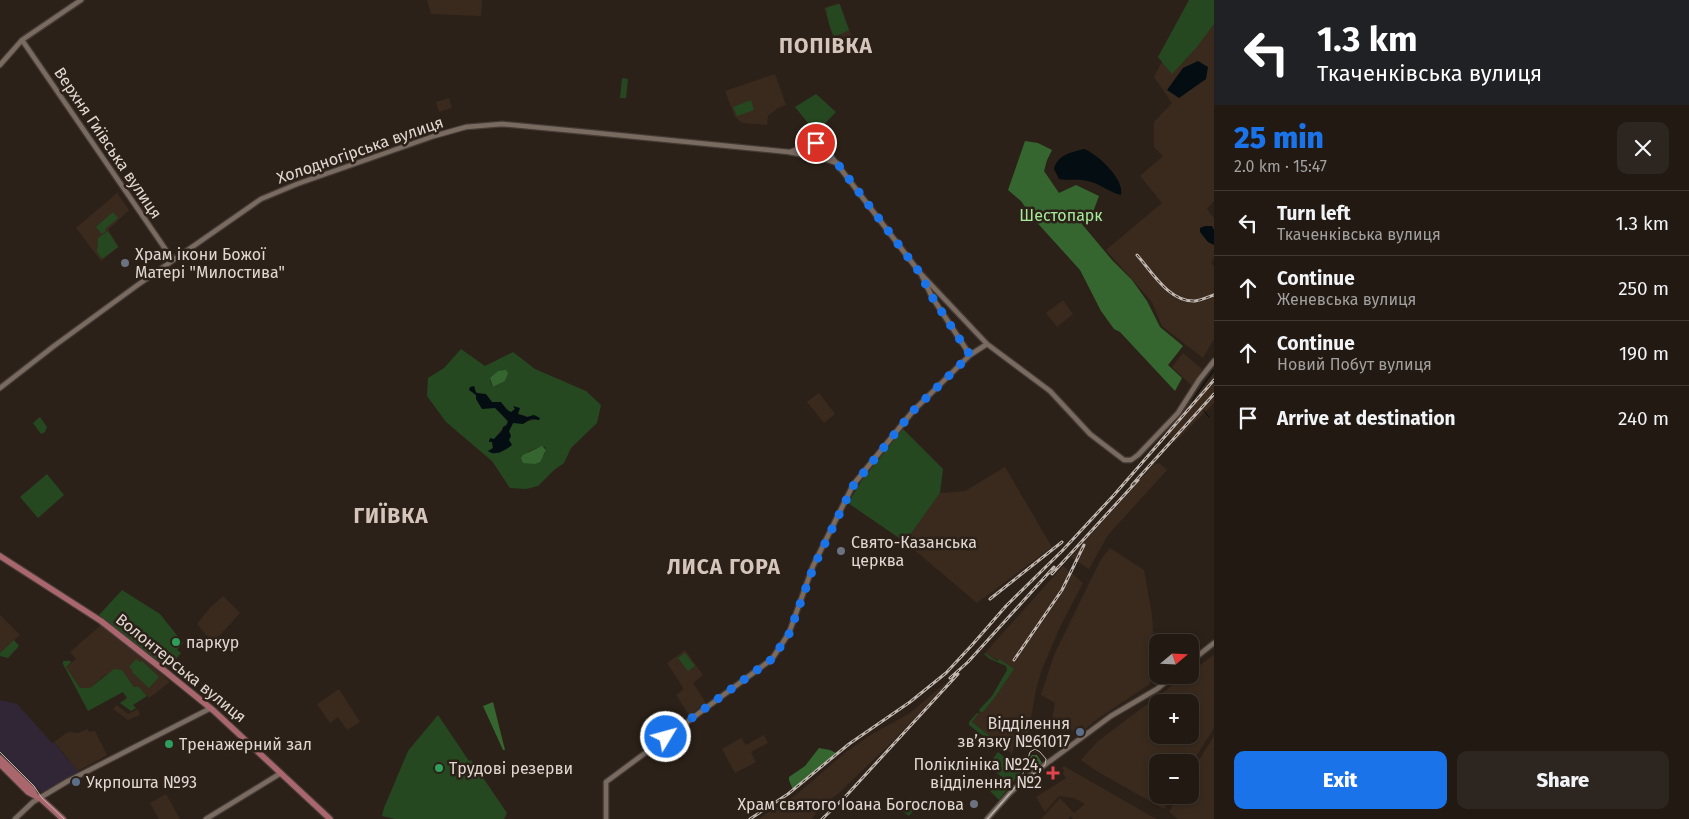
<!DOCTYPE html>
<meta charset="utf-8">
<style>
:root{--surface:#211912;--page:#2d2620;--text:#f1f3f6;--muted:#a2a09f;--line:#3e3832;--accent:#1a73e8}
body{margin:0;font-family:"Fira Sans",sans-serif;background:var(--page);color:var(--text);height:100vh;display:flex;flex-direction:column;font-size:19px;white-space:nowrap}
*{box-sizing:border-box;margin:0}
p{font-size:16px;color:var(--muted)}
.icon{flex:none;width:28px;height:28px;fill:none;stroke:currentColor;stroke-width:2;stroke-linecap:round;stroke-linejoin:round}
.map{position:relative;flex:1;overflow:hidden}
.sheet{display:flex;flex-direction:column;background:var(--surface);width:475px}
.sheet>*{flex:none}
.hud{background:#202124;color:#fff;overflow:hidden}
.needle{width:32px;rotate:71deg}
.fabs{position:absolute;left:1149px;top:634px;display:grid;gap:10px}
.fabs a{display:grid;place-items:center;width:50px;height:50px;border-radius:10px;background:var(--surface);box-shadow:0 2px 8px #0003,0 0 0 1px var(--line);font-size:25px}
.pin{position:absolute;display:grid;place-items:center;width:42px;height:42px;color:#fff;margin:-21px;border:2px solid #fff;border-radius:50%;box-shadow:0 1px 5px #0007}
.me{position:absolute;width:55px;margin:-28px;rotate:53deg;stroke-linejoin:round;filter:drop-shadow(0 0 4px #0008)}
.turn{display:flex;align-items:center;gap:18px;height:105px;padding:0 20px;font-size:22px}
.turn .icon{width:65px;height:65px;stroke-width:2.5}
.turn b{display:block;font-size:35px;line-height:42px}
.round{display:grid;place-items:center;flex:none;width:52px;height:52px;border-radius:10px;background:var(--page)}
.overview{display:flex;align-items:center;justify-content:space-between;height:85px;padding:0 20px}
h1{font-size:30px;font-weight:800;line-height:38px;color:var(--accent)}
.cta{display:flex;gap:10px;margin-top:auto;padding:10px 20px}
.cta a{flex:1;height:58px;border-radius:10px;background:var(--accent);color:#fff;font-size:20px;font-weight:800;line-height:58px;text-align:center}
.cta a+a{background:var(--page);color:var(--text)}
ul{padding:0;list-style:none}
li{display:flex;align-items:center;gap:15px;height:65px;padding:0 20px;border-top:1px solid var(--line)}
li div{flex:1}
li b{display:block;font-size:19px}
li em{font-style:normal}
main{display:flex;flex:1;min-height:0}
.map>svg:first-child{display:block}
.commercial{fill:#302636}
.built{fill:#3a2a1e;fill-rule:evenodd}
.green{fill:#254821;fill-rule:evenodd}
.forest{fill:#35662f}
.water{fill:#030d12}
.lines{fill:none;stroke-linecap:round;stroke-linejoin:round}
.stream{stroke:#030d12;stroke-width:1}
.secondary-casing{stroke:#453b36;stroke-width:7}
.primary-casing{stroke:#453b36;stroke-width:8}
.secondary{stroke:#7a6b61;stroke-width:4.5}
.primary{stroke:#a9676d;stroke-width:5.5}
.tram{stroke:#c0b7b1;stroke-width:1}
.rail-casing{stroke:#c0b7b1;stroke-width:3}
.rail{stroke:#2c2118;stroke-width:1;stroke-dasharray:4;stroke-linecap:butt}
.route{stroke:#1a73e8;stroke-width:9;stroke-dasharray:0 16.2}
.worship-dot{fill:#6b7280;stroke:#2c2118;stroke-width:2}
.leisure-dot{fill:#2e9e5b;stroke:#2c2118;stroke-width:2}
.service-dot{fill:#5c6f8a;stroke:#2c2118;stroke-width:2}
.health-dot{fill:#e0444e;stroke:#2c2118;stroke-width:2}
.labels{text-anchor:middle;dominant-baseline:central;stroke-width:5;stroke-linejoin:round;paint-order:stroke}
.street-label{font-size:16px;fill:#e1d8d3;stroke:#2c2118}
.park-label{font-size:16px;fill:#a4ec9b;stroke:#2c2118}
.poi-label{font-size:16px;fill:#e1d8d3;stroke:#2c2118;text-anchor:start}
.district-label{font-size:21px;font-weight:bold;letter-spacing:1px;fill:#d5c5ba;stroke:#2c2118}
</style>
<main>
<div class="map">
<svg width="1214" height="819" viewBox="0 0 1214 819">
<rect width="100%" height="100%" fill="#2c2118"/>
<!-- commercial -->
<path class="commercial" d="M0,700l17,4 35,39 2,-1 13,17 8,6 4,8 -35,22 -44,-44z"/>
<!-- built -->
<path class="built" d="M427,0h55l-1,16 -50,-2z
M1194,0h20v201l-7,8 7,9v40l-3,4 3,5v72l-11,19 -41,-32 -10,-24 -46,-52 56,-47 -22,-27 23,-20 -9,-9v-25l18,-19 -18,-26z
M839,3l14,36 -17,7 -12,-38z
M775,74l11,31 -8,3 -10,8 -1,9 -25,-2 -7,-6 -10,-26z
M449,98l3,10 -13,4 -3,-10z
M117,193l12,17 -21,20 11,17 -18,14 -25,-33z
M1063,300l10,14 -16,13 -11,-14z
M1183,353l19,16 -10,17 -20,-19z
M1214,374v29l-39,39 -11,-10z
M819,393l16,21 -11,9 -17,-21z
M1155,463l2,1 2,-1 8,7 -59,65 -19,34 -18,-12z
M1005,467l47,80 -75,56 -72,-61 35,-49 25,-2z
M1110,548l34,22 8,45 2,35 -4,34 -50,33 -15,12 -3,-4 -10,6 -4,-5 -16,-6 3,-17 -14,-8 13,-40 47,-96z
M1063,566l20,17 -23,44 -18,42 -6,20 -9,53 -5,2 -7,-2 -3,12 -40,-32 8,-10h3l21,-28 9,-15 -14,-9 -7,-2 -7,-5z
M223,596l17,17 -27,30 -16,-19 12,-15z
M0,615l20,20 -20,18z
M101,625l32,24 37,33 -21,16 -11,-12 -4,1 -12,-17 -17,5 -15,13h-10l-14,-21 10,-8 -6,-7z
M685,650l18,25 -10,8 13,20 -17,12 -13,-20 8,-6 -17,-26z
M1214,655v73l-24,38v-4h-32v33h14l-8,14 -66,-37 -17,-12 17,-19 88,-66h4v-3zM1190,702v33h-32v-33z
M957,673l-64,68 -54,52 -20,15 -7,11h-54l38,-24 50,-43 23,-16 41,-23z
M339,689l21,33 -13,8 -9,-13 -8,6 -13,-19z
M117,705l11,9 10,-5 2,6 -12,5 -15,-11z
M88,729l1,3 6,-1 12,24 -29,16 -24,-29 14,-10 10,1z
M764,735l4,8 -17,9 5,10 -21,11 -13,-24 19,-11 5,7z
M1214,736v83h-36l-9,-7 10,-17h11v-20z
M1064,766l85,49 8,4h-84l-2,-3 -3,3h-27l19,-21 14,15 11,-9 -11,-6 -15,-2 -14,16 -9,-15 30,-19 -3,-4 1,-4 -2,-2z
M166,794l14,25h-21l-9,-16z"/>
<!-- green -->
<path class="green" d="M1189,0h25v24l-18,24 -24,26 -14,-17z
M839,4l1,1 9,25 -15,7 -5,-13 -3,-16z
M622,78l6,1 -2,19h-6z
M816,94l20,18 -20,21 -21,-26z
M751,100l3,10 -17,6 -4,-9z
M815,145l5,1 3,3v4l-4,2 -11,-2v-4z
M113,212l5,6 -13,11 1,2 -4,3 -6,-7z
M108,231l10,16 -16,12 -5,-7 1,-14z
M461,349l24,17 28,-14 22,17 51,22 15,14 -4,18 -26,25 -7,15 -10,7 -16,16 -12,3 -16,-1 -18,-27 -46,-39 -19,-26 1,-18 16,-10zM497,372l9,5v3l-12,7 -2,-1 -2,-7zM474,386l2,6 5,2 11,8 10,2 9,9 4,-4 -1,-3 4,7 -1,1 6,1 11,5 -21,3 -4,8 -1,16c-5,3 -9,5 -16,3l1,-4 -1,-4h-3l1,-3h4l14,-17 -10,-13 -21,-12 -3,-4zM545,447l1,3 -2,5 -9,9 -4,-1 -3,-11 9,-4z
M40,417l7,10 -2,5 -4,2 -8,-11z
M903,429l40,40 -3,24 -35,49 -57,-39 14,-23z
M47,474l17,21 -26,23 -18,-21z
M122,590l38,24 23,29 -6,7 4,3 -10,12 -4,-4 -3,4 -65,-50z
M14,640l5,6 -11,12 -8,-2v-3z
M685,653l10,13 -7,5 -10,-13z
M985,653l7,5 6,3 1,-2 15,10c-10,15 -19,29 -31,43h-3l-1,-2 13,-14 15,-26 -1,-4 -16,-7 -6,-5z
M136,659l4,3 2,-1 17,16 -10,11 -17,-16 1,-2 -4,-3z
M63,661h7l1,1 -5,5 14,21h10l24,-19 8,1 12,17 4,-1 9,10 -14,9 3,3 -5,3 -11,-8 7,-5 -4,-6 -35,19 -25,-47z
M977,713h2l-7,9 37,29 -2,1 -6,-2 -32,-25v-3z
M438,715l31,46 2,-1 36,53 -3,6h-109l-13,-3 2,-8 24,-57z
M998,752l22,17v4l-21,27 -9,-9 11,-14 -12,-13z
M910,798l8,6 -9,12 -8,-6z"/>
<!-- forest -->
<path class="forest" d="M1025,141l13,2 14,7 -5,10 -3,11 15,22 17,-8 23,11 -6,16 -12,11 31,37 20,20 15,21 13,26 23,19 -15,19 14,13 -7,13 -55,-59 -6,-3 -13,-18 -21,-41 -48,-53 -11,-16 -13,-11z
M506,370l2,3 -3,8 -12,6 -3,-9 8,-7z
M542,446l4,4 -6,12 -5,2 -12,-1 -2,-5 2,-3z
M493,702l12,48h-2l-20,-44z
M819,748l11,2 6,3 -43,37 -4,-10v-3l16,-11z
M1032,755h5l5,8 -2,3 -12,7 -2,-3 3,-11z"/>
<!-- water -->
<path class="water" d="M1198,61l10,6 -2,12 -27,19 -12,-8 16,-22z
M1084,149c14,5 41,31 37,46 -10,-2 -19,-10 -30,-13 -11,-4 -21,-1 -32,-3l-5,-10c3,-14 18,-17 30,-20z
M1205,226h7l2,4v15l-6,-3 -8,-10v-4z
M474,386l2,7 10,1 6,8h9l6,8 4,2 4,-3 -2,-3 7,2 -2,6 9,3 7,-2 6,3 -1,2 -8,-1 -8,5 -10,-1 -4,8 2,5 -2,4 3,5c-6,5 -17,12 -24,6l5,-3 -1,-6h-3l1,-4 4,1 8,-8 1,-4 4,-2 1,-4 -13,-13 -13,1 -6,-10v-4l-7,-5 1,-3z"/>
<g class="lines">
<!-- stream -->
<path class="stream" d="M1192,401l22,-31
M1204,411l5,6"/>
<defs>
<path id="secondary" d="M22,40l144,210 8,9
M0,65l22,-25 59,-40
M790,152l26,-9 8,4 96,126 67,71 63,47 40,43 34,26h7l7,-5 40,-42 21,-33 15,-19
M922,276l10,21 38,58
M0,388l54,-42 85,-62 122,-85 36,-15 137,-48 32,-9 36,-3 85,8 202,20 39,8 9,3
M1190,662l24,-19
M15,819l18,-17 35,-21 143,-73
M206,819l75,-46
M606,819v-37l166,-123 17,-26 24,-67 40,-81 60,-74 57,-56 17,-11
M987,819l23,-26 13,-12 88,-65 46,-27 17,-14"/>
<path id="primary" d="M0,556l101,65 65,51 48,39 116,108
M0,758l32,31 3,6
M0,764l28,28 13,7 22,20"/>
</defs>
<!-- secondary casing -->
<use href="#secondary" class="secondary-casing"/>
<!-- primary casing -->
<use href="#primary" class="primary-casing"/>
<!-- secondary -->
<use href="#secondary" class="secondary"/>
<!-- primary -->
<use href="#primary" class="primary"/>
<!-- tram -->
<path class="tram" d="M0,752l34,34 8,12 22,21
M987,819l34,-39 9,-28 5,-3 5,3 6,7 -1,6 -29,22 -28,32"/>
<defs>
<path id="rail" d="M1137,255c15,17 32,47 58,46 7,-1 13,-4 19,-6
M1132,485l82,-91
M1052,574l86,-94
M990,599l72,-57
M1014,660l48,-70 22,-45
M950,678l18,-16 86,-95
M750,819l38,-25 61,-50 61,-42 36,-29 26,-28 34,-39 56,-55 52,-56 100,-115
M822,819l23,-22 113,-123"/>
</defs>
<!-- rail casing -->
<use href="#rail" class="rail-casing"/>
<!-- rail -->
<use href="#rail" class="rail"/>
</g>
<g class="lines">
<!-- route -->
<path class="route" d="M666,737l106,-78 17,-25 25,-68 39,-80 60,-75 57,-56 -38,-58 -12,-24 -83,-110 -13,-16 -8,-4"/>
</g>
<!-- markers -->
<g class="worship-dot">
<circle cx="125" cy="263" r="5"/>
<circle cx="841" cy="551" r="5"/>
<circle cx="974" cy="804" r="5"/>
</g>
<g class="leisure-dot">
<circle cx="176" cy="642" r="5"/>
<circle cx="169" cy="744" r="5"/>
<circle cx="439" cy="768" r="5"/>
</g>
<g class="service-dot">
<circle cx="1080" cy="732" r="5"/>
<circle cx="76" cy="782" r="5"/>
</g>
<path class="health-dot" d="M1050.5 765.5h5v5h5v5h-5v5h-5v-5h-5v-5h5z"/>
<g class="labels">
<!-- street labels -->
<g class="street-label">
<text transform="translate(108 143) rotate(56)">Верхня Гиївська вулиця</text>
<text transform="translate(360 150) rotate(-19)">Холодногірська вулиця</text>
<text transform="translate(181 668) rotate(39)">Волонтерська вулиця</text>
</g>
<!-- park labels -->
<g class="park-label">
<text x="1061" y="215">Шестопарк</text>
</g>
<!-- poi labels -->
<g class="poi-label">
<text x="135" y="254">Храм ікони Божої<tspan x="135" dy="18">Матері "Милостива"</tspan></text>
<text x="851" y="542">Свято-Казанська<tspan x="851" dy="18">церква</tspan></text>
<text x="186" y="642">паркур</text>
<text x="1070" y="723" text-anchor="end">Відділення<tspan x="1070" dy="18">зв’язку №61017</tspan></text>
<text x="179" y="744">Тренажерний зал</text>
<text x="1042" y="764" text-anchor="end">Поліклініка №24,<tspan x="1042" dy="18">відділення №2</tspan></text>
<text x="449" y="768">Трудові резерви</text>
<text x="86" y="782">Укрпошта №93</text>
<text x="964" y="804" text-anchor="end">Храм святого Іоана Богослова</text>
</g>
<!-- district labels -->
<g class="district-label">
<text x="826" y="46">ПОПІВКА</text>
<text x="391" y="516">ГИЇВКА</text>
<text x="724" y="567">ЛИСА ГОРА</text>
</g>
</g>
</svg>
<div class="fabs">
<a><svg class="needle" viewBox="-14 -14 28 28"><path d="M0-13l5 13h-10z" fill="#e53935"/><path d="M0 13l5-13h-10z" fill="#a2a09f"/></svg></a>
<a>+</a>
<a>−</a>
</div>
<div class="pin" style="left:816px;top:143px;background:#d93025"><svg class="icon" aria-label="arrive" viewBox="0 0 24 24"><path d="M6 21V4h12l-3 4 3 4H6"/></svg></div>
<svg class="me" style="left:666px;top:737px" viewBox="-20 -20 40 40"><circle r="17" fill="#1a73e8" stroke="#fff" stroke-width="3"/><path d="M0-11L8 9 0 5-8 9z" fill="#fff"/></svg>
</div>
<section class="sheet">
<div class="hud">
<div class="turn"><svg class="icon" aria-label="left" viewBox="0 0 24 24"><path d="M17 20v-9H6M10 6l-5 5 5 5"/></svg><div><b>1.3 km</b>Ткаченківська вулиця</div></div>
</div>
<div class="overview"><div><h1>25 min</h1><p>2.0 km · 15:47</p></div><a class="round"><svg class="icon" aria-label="close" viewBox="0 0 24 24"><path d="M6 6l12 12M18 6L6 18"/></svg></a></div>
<ul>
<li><svg class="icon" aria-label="left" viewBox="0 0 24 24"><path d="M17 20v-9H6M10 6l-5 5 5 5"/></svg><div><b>Turn left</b><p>Ткаченківська вулиця</p></div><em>1.3 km</em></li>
<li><svg class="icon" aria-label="ahead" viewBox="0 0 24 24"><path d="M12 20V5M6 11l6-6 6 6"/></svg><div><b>Continue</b><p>Женевська вулиця</p></div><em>250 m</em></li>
<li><svg class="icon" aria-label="ahead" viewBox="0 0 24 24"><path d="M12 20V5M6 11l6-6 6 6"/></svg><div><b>Continue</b><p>Новий Побут вулиця</p></div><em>190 m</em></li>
<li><svg class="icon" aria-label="arrive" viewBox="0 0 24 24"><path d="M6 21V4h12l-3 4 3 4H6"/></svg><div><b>Arrive at destination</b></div><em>240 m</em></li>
</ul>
<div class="cta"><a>Exit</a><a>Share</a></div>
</section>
</main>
